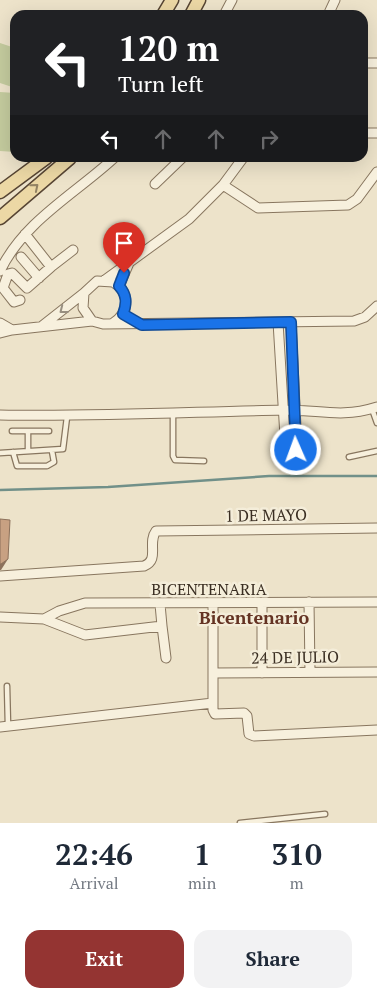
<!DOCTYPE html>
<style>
:root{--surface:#fff;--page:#f2f2f3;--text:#1f2937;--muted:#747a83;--accent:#943432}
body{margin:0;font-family:"PT Serif",serif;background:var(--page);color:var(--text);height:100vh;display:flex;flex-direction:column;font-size:19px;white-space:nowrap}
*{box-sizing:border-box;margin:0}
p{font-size:16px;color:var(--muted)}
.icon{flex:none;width:28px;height:28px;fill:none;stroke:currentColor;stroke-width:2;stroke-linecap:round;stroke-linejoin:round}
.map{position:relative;height:823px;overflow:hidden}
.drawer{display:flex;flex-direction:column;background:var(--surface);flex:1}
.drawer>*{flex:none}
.top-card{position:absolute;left:10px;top:10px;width:358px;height:152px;border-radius:15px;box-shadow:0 5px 20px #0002;background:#202124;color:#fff;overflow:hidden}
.pin{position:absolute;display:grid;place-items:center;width:42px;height:42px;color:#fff;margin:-51px -21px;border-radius:50% 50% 50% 0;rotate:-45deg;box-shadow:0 0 5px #0007}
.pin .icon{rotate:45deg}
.me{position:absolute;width:55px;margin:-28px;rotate:358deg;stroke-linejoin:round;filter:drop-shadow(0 0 4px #0008)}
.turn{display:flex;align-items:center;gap:18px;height:105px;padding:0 25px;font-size:22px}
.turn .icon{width:65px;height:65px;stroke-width:2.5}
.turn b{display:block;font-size:35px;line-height:42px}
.lanes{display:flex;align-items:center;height:48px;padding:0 25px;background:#0003;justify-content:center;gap:25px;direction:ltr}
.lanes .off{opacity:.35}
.eta{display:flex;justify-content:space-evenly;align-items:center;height:85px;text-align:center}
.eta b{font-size:30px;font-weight:600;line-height:35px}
.cta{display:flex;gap:10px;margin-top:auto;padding:10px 25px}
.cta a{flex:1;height:58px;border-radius:15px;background:var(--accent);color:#fff;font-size:20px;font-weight:600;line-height:58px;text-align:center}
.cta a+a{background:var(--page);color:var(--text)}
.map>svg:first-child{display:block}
.green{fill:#c4cb9e}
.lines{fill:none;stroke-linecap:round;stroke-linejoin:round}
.stream{stroke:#719089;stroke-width:2.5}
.lane-casing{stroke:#88765f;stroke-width:7}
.street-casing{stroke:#88765f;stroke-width:11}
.primary-casing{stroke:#574533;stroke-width:15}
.lane{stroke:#f7f0dd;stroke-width:4.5}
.street{stroke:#f7f0dd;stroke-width:9}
.primary{stroke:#ecd8a5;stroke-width:12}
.shaded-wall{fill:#8c715b}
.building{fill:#c8a182;stroke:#8c715b}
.oneway{stroke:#938364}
.oneway2{stroke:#988f80}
.route-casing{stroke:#114b97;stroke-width:12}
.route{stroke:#1a73e8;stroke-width:9}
.labels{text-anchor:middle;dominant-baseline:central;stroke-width:5;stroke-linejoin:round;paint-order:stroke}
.street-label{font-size:16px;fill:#3a2e22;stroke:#f4edd9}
.neighbourhood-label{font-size:18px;font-weight:bold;fill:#643323;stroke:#f4edd9}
</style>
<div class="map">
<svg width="377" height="823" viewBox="0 0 377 823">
<rect width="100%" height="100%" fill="#ede3ca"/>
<!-- green -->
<path class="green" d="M0,43l15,5v40l-15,-5z
M0,92l15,1v59l-15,-1z"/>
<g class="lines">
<!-- stream -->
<path class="stream" d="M0,490l108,-3 161,-11h108"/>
<defs>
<path id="lane" d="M372,409l5,14
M173,414v42l2,4 29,1
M12,431h16
M28,451v-20h21
M13,452l4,14h30l7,-4 -2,-11
M0,453l63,-4 4,-32
M349,457l28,-6
M7,686l1,40
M240,823l85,-9"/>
<path id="street" d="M224,15l8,-15
M328,15l7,-15
M362,63h15
M362,133h15
M155,184l27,-26
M223,185l35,23 90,-3 9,-6 20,-27
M25,234l26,33 22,-17
M21,257l18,21
M0,271c24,-50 75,-77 114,-113
M105,280l84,-61 34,-34 20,-27
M119,286l10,-23
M20,300l-6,2 -11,-14 5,-14 4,-1 15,15 24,-21
M278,322l8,131 6,2 5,-7 -6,-126
M0,323l12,7 80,-9
M113,323c17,-11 17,-31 0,-41l-16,-1 -13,12 -1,15 9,13 11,3 251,-3 11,-4 12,-11
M42,326l42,-33
M0,333l12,-3
M0,415c94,2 188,-3 283,-5 36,-1 56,9 94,-3
M0,576l144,-10c16,-6 3,-23 12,-35l221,-3
M309,602l1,70
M213,604v106l2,4 29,-1 3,3 2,18 5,2 123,-6
M0,617l44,2 41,16 77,-9 -2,-22
M44,619l15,-8 26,-8 292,-1
M162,626l4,32
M213,673l164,-1
M262,673v-70
M0,727l213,-24"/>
<path id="primary" d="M163,15l9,-15
M191,15l8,-15
M0,192l46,-34
M0,218l70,-60"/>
</defs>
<!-- lane casing -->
<use href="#lane" class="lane-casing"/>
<!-- street casing -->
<use href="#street" class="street-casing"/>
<!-- primary casing -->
<use href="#primary" class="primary-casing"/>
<!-- lane -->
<use href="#lane" class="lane"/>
<!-- street -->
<use href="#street" class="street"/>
<!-- primary -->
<use href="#primary" class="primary"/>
</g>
<!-- shaded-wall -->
<path class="shaded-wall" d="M8,559l-7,11h-1v-6z"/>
<!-- building -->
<path class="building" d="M0,519l10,1 -2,39 -7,5h-1z"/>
<!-- one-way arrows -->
<defs><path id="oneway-chevron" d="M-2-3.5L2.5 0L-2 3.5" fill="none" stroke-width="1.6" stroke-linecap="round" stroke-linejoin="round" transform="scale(1.25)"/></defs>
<use class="oneway" href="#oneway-chevron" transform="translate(35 187) rotate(-40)"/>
<use class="oneway2" href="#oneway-chevron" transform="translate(63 310) rotate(142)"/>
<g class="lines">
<defs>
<path id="route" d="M124,273l-5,13c8,9 8,17 4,28l19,11 149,-3 5,128"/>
</defs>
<!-- route casing -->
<use href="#route" class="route-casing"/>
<!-- route -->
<use href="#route" class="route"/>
</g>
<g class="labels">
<!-- street labels -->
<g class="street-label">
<text transform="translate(266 515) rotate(-1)">1 DE MAYO</text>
<text x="209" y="589">BICENTENARIA</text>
<text transform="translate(295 657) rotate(-1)">24 DE JULIO</text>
</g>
<!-- neighbourhood labels -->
<g class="neighbourhood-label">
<text x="254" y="617">Bicentenario</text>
</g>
</g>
</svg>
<div class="pin" style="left:124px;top:273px;background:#d93025"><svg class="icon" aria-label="arrive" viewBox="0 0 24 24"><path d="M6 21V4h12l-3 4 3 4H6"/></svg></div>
<svg class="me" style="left:296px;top:450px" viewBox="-20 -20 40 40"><circle r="17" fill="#1a73e8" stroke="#fff" stroke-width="3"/><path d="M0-11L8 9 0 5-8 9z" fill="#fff"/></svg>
<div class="top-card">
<div class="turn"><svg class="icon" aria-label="left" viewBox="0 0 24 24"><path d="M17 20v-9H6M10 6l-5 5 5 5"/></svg><div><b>120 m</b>Turn left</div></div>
<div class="lanes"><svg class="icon" aria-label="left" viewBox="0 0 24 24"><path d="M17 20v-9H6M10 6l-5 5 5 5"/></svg><svg class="icon off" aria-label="ahead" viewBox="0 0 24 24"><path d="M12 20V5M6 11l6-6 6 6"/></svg><svg class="icon off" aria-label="ahead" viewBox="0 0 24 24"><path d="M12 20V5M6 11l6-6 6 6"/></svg><svg class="icon off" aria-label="right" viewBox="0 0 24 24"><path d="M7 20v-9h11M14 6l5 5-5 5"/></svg></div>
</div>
</div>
<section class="drawer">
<div class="eta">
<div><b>22:46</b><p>Arrival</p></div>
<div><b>1</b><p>min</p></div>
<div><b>310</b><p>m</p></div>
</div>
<div class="cta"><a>Exit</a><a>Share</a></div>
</section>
